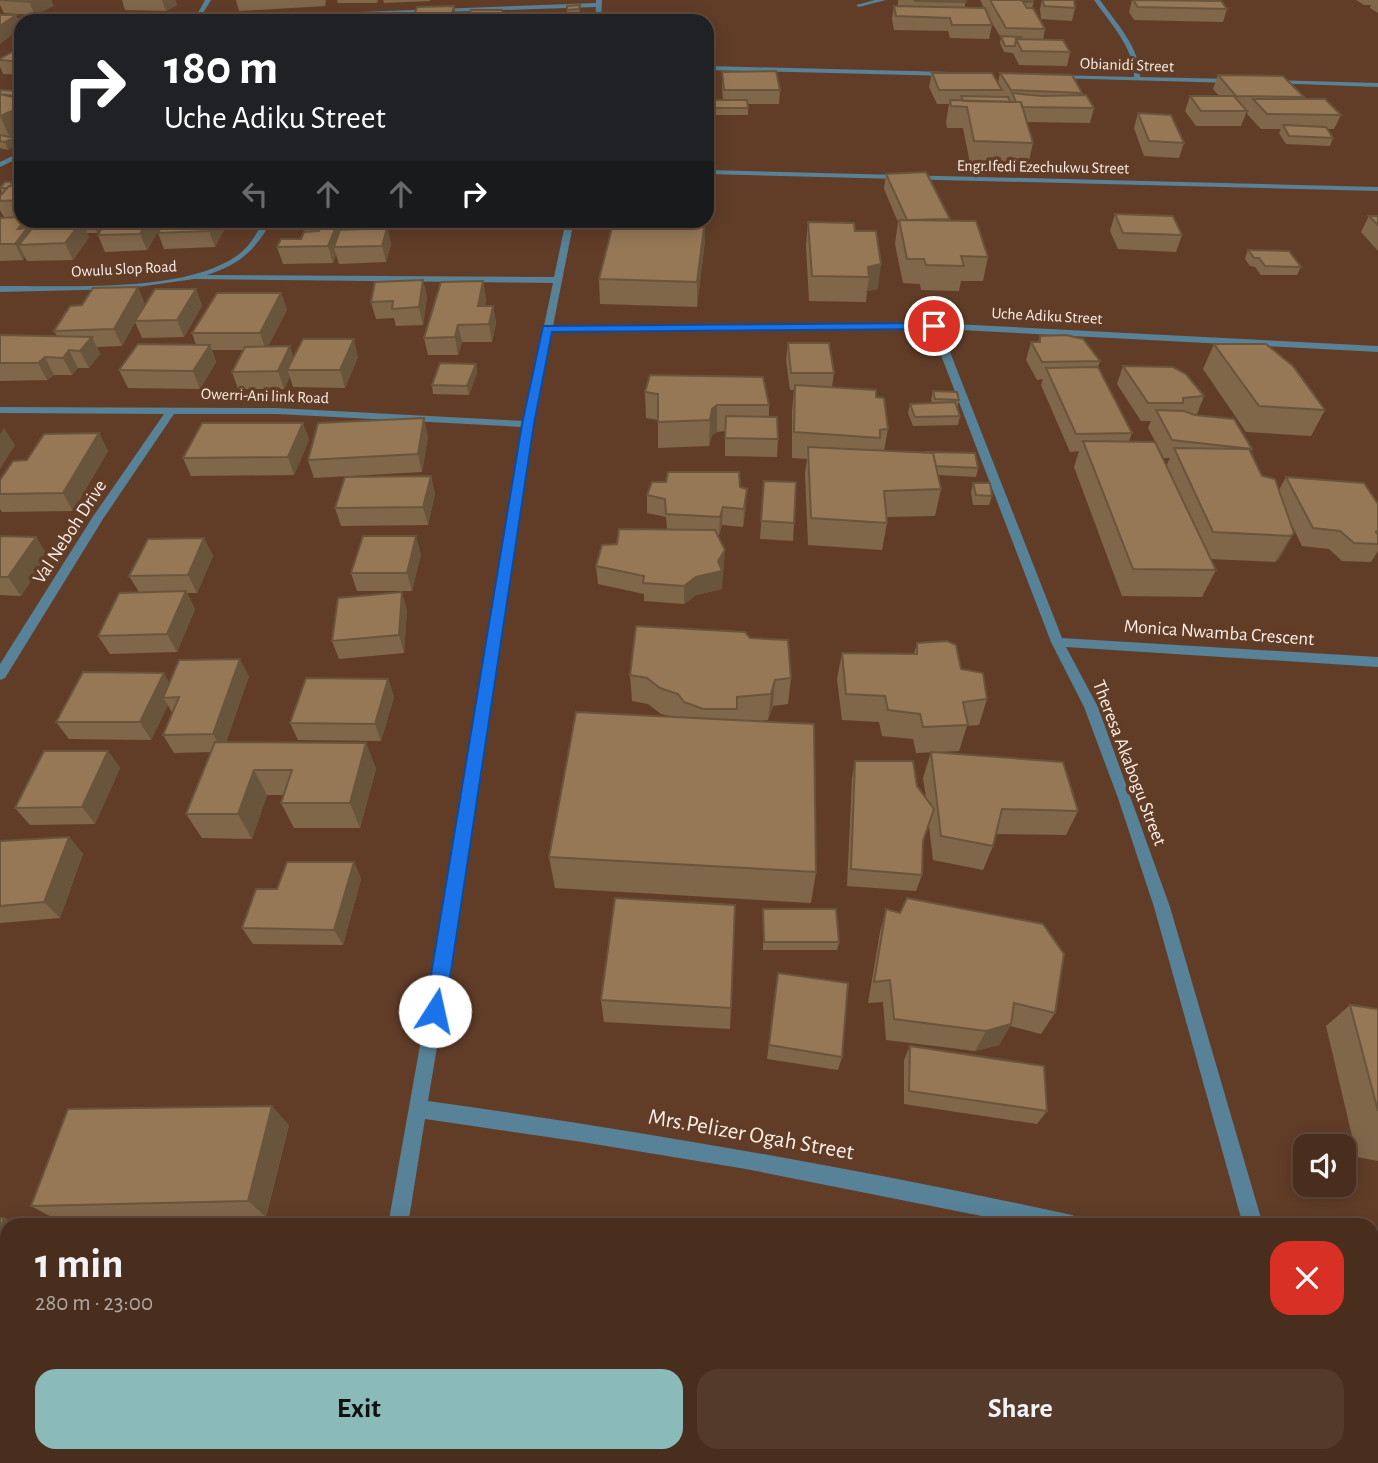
<!DOCTYPE html>
<meta charset="utf-8">
<style>
:root{--surface:#492e1e;--page:#533a2b;--text:#f1f3f6;--muted:#b1a8a4;--line:#614a3c;--accent:#8bbbb9}
body{margin:0;font-family:"Alegreya Sans",sans-serif;background:var(--page);color:var(--text);height:100vh;display:flex;flex-direction:column;font-size:26px;white-space:nowrap}
*{box-sizing:border-box;margin:0}
p{font-size:23px;color:var(--muted)}
.icon{flex:none;width:38px;height:38px;fill:none;stroke:currentColor;stroke-width:2;stroke-linecap:round;stroke-linejoin:round}
.map{position:relative;flex:1;overflow:hidden}
.drawer{position:absolute;left:0px;top:1218px;width:1379px;height:245px;display:flex;flex-direction:column;background:var(--surface);border-radius:21px 21px 0 0;box-shadow:0 4px 18px #0003,0 0 0 2px var(--line)}
.drawer>*{flex:none}
.banner{position:absolute;left:14px;top:14px;width:700px;height:214px;border-radius:21px;box-shadow:0 4px 18px #0003,0 0 0 2px var(--line);background:#202124;color:#fff;overflow:hidden}
.controls{position:absolute;left:1293px;top:1134px;display:grid;gap:14px}
.controls a{display:grid;place-items:center;width:63px;height:63px;border-radius:14px;background:var(--surface);box-shadow:0 4px 18px #0003,0 0 0 2px var(--line);font-size:35px}
.pin{position:absolute;display:grid;place-items:center;width:60px;height:60px;color:#fff;margin:-30px;border:4px solid #fff;border-radius:50%;box-shadow:0 2px 7px #0007}
.me{position:absolute;width:77px;margin:-38px;rotate:10deg;stroke-linejoin:round;filter:drop-shadow(0 0 5px #0008)}
.turn{display:flex;align-items:center;gap:24px;height:147px;padding:0 35px;font-size:32px}
.turn .icon{width:91px;height:91px;stroke-width:2.5}
.turn b{display:block;font-size:49px;line-height:60px}
.lanes{display:flex;align-items:center;height:66px;padding:0 35px;background:#0003;justify-content:center;gap:35px;direction:ltr}
.lanes .off{opacity:.35}
.round{display:grid;place-items:center;flex:none;width:74px;height:74px;border-radius:21px;background:var(--page)}
.head{display:flex;align-items:center;justify-content:space-between;height:119px;padding:0 35px}
h1{font-size:42px;font-weight:700;line-height:52px}
.action{display:flex;gap:14px;margin-top:auto;padding:14px 35px}
.action a{flex:1;height:80px;border-radius:21px;background:var(--accent);color:#111;font-size:28px;font-weight:700;line-height:80px;text-align:center}
.action a+a{background:var(--page);color:var(--text)}
.map>svg:first-child{display:block}
.lines{fill:none;stroke-linecap:round;stroke-linejoin:round}
.minor{fill:#578297;fill-rule:evenodd}
.wall{fill:#81674a}
.shaded-wall{fill:#69543c}
.building{fill:#967856;stroke:#69543c;stroke-width:2}
.route{fill:#1a73e8;stroke:#114b97;stroke-width:2}
.labels{text-anchor:middle;dominant-baseline:central;stroke-width:7;stroke-linejoin:round;paint-order:stroke}
.far-street-label{font-size:16px;fill:#fceee6;stroke:#613d28}
.street-label{font-size:19px;fill:#fceee6;stroke:#613d28}
.near-street-label{font-size:23px;fill:#fceee6;stroke:#613d28}
</style>
<div class="map">
<svg width="1378" height="1463" viewBox="0 0 1378 1463">
<rect width="100%" height="100%" fill="#613d28"/>
<g class="lines">
<!-- minor -->
<path class="minor" d="M205,0h6l-11,18 396,-15v-3h6l-1,21h-6l1,-14 -428,14c22,-8 24,6 37,-21z
M875,0h11l-27,7 -3,-2z
M1094,0h6c16,23 40,47 40,77l93,2 3,2 -3,2 -181,-5 2,-3 80,2c0,-30 -24,-54 -40,-77z
M0,18l26,1 3,2 -29,1z
M707,66l243,6 3,2 -3,2 -243,-6z
M1271,80l107,3v4l-109,-4z
M21,152v5l-21,10v-5z
M707,170l671,17v4l-671,-17z
M264,220h8c-16,30 -34,46 -66,55l348,2 12,-57h8l-21,106 382,-3 443,23v6l-437,-23 121,309 316,19v10l-312,-20 32,60 72,200 93,318h-20l-89,-318 -36,-109 -34,-91 -33,-65 -120,-313 -379,3 -19,92 -77,509 -28,168c217,30 431,68 644,114l7,3 3,7h-55l-281,-56 -164,-27 -157,-23 -17,106h-20l52,-292 82,-506 -245,-13h-103l-71,105 -98,159 -5,2v-16l92,-146 72,-104 -164,-1v-6l277,1 247,13 29,-138 -359,-4 -70,10 -124,3v-6c65,-1 184,8 238,-31 12,-9 19,-22 26,-35z
M1372,1280l6,1v20l-6,-1z
M347,1456h22l-1,7h-22z"/>
</g>
<!-- wall -->
<path class="wall" d="M0,0h51l2,6 -18,9 -31,-2 -4,-8z
M122,0h53l2,5 -11,6 -41,-1z
M236,0h90l-1,6 -86,5z
M337,0h41l-1,3h-39z
M383,0h47v1l-46,2z
M898,0h67v7l19,1 -4,-8h54l-2,8 13,21 -2,11 27,12 -3,14 -48,-1 -6,-12 -9,-1 -4,-9 1,-5 -15,-26 6,13 -3,14 -39,-1 -2,-7 -54,-1 -2,-11 2,-13h4z
M1042,0h32l1,8 -3,13 -31,-2 -1,-10z
M1132,0h75l20,9 -4,13 -89,-2 -5,-8z
M1356,0h22v13l-8,-5 1,-3h-7z
M580,5l-1,11h-12v-6z
M454,6l2,15h-42l-1,-2z
M21,50v25l-18,-1 -3,-8v-7z
M722,72l58,18 -1,14h-31v11h-33l-1,-15h9l-1,-14z
M932,73l66,10 2,-10 82,20 -1,2 13,13 -4,15 -63,-1 6,21 -5,22 -58,-2 -7,-35h-16l-1,-6 3,-18h-12l-8,-17z
M1218,75l86,22 -1,2 38,16 -7,14h-7l6,9 -3,8 -44,-2 -7,-11 2,-4h-20l-14,-15 1,-3h-1l-6,15h-45l-11,-15 5,-15h29l-6,-7z
M0,90l21,1v42l-9,4 2,1 3,7 -9,5 -8,-2z
M1138,113l46,30 -5,15 -35,-2 -10,-28z
M21,172v45h-17l-4,-7v-14l2,-2 -2,-7 13,-5z
M886,174l64,45 -1,2 39,36 -5,24h-22l-2,10 -38,-1 -1,-6 -17,-1 -8,-39 3,-22 -14,-33z
M1115,214l67,21 -6,17 -58,-3 -8,-18z
M1369,216h9v35l-17,-19z
M0,218l30,2 3,7 8,-5 -1,-2h66l-9,13h-10l2,4 -16,23 -46,1 -2,-4 -2,3 -23,1z
M107,220h56v2l-16,28 -42,2 -7,-17z
M165,220h64l-14,27 -51,2 -6,-16z
M302,220h76l-1,8h10l4,16 -5,18 -47,2 -3,-10 -3,9 -50,1 -6,-17 24,-8 4,-7z
M705,220v21l-8,66 -97,-3 -1,-25z
M808,222l47,9 23,58 -11,2 -1,11 -57,-1 -3,-55z
M1248,250l53,17 -4,8h-36l-6,-8 -5,-1 -5,-7z
M423,280l4,17 -4,28 -27,1 -2,-8 -18,1 -5,-17z
M483,281l3,17 -1,8h8l3,17 -4,19h-30l-4,13h-30l-4,-17z
M196,289l6,17 -18,31 -42,1 -7,-16 -13,24 -25,1 3,7 -11,14h-11l-6,7h-18l-7,5 -47,1v-46l57,1 -3,-5 91,-27 -4,7z
M281,293l6,17 -19,36 26,11h64l-13,31 -52,-1 -3,-10 -6,12h-46l-6,-17 11,-22h-31l4,12 -16,27 -72,-1 -9,-18 77,-25 -4,-12z
M1040,336l60,25 -2,6 34,66 -3,8 37,25 4,-8h-6l-16,-30 3,-7h-10l-24,-37 6,-18 81,30 -7,18h-4l59,35 -2,3 12,24 17,14 7,-13 92,27v47l-7,11 -29,-1 -13,-12 -27,-3 -10,-21 2,8 -15,26 -4,3 -65,-3 6,11 -14,27 -80,-1 -48,-129 5,-16 -9,1 -29,-67 2,-6 -6,1 -11,-20 5,-18h7z
M788,343l46,30 -2,14 44,10 12,32 -4,22 94,17 -2,9 -38,-2 3,14 -6,27 -49,1 1,6 -5,27 -74,-5 -3,-72 2,-14 -15,-1v-47l2,-21h-4l-4,-30z
M1214,344l111,66 -14,26 -65,-4 -43,-63z
M476,364l1,9 -8,22 -36,-1 -1,-9z
M933,391l26,9 -2,9 3,7 -2,9 -45,1 -5,-13 2,-9 22,-1 -1,-3z
M645,392l124,13v12l9,22 -1,18 -52,-1v-25l-8,1 -5,3 -3,11 -51,2v-28l-12,-2z
M303,423l6,17 -15,35 -103,1 -8,-18z
M99,433l9,18 -35,60 -71,1 -2,-3v-29l27,-20z
M428,436l-6,36 -108,6 -6,-18z
M431,476l4,18 -7,31 -87,1 -6,-18z
M764,481l30,42 -1,18 -33,-2z
M973,483l19,13 -3,9h-16l-2,-13z
M740,487l6,20 -3,20 -21,-2 -3,10h-1l6,33 -2,3v18l-26,6 -12,9 -40,-3v-7l-46,-10 -2,-18 21,-22 50,-15 -1,-12 -19,-4v-18z
M0,536l36,1 11,18 -26,41 -21,-1z
M204,538l9,18 -16,37h-10l8,16 -18,43 -67,2 -12,-18 41,-44 -10,-16z
M421,554l-9,37h-55l-6,-18z
M407,610l-3,43 -65,6 -7,-18z
M750,638l41,40 -3,26 -15,2 -5,14 -8,1 56,151 -5,31 -256,-15 -6,-31 121,-141 -9,-2 -13,-10 -16,-3 -2,-26z
M917,643l44,26 26,30 -8,26 -12,1 -8,25 -43,2 -3,-14 -31,-3 -3,-14 -37,-2 -5,-41 5,-26 72,1z
M249,676l-23,66 140,1 10,26 -16,59h-66l-13,-25 3,-8h-17l-15,44 -50,-1 -16,-24 25,-62 -37,1 -11,-18 9,-22 -4,-8 -17,35 -82,-1 -13,-17 113,-40z
M388,679l6,18 -13,44 -83,-1 -8,-17z
M108,751l12,17 -25,56 -65,1 -15,-17z
M931,752l147,59 -12,24 -70,-1 -3,12 -10,24 -50,-10 -4,-34 -6,17 -1,32 -6,16 -69,-5 5,-108 3,-17 62,25 9,12 -3,-20z
M69,837l14,17 -23,64 -60,5v-82z
M354,862l7,17 -18,66 -90,-1 -11,-16 35,-39z
M763,909l76,33 -2,8h-74z
M886,909l169,104 -14,21 -31,-8 -11,19 -24,6 -89,-11 -3,-38 -15,1 12,-71z
M778,973l64,84 -4,13 -71,-11z
M601,1000l130,8 -1,21 -126,-7z
M1350,1005l28,4v152l-21,-4 -31,-131z
M910,1046l137,65 -10,13 -133,-20v-44z
M289,1125l-23,92 -207,4 -28,-15z
M788,1456h158v7h-158z
M963,1456h186v7h-186z"/>
<!-- shaded-wall -->
<path class="shaded-wall" d="M35,0h16l2,6 -18,9 -6,-13z
M162,0h13l2,5 -11,6z
M454,6l2,13v2h-4l-1,-3z
M358,14l2,7h-10z
M16,15l5,13 -21,16v-18z
M238,15l2,6h-7z
M21,107v26l-11,5 -10,-22z
M14,138l3,7 -9,5 -3,-8z
M25,220h5l6,13 -10,12h-7l6,12 -2,3 -8,-16 3,-15z
M92,220h14l-9,13z
M148,220h15v2l-16,28 -7,-16z
M215,220h14l-14,27 -6,-16z
M339,220l4,17 -9,10 2,7 -3,9 -5,-17z
M705,220v21l-8,66v-25z
M82,221l7,16 -16,23 -8,-17z
M387,228l4,16 -5,18 -4,-16z
M881,264l-3,25 -11,2 2,-14 -1,-10z
M423,280l4,17 -4,28 -4,-18z
M483,281l3,17 -5,25 -3,-17z
M138,287l7,17 -23,42 -8,-17z
M196,289l6,17 -18,31 -7,-17z
M281,293l6,17 -21,40 -6,-17z
M493,306l3,17 -4,19 -3,-18z
M458,325l4,17 -4,13 -3,-18z
M92,337l8,17 -11,14 -9,-17z
M354,339l4,18 -13,31 -5,-18z
M210,345l6,17 -16,27 -7,-18z
M290,346l6,18 -9,6 3,7 -6,12 -6,-18z
M69,350l9,18 -6,7 -9,-17z
M45,357l9,18 -7,5 -9,-17z
M476,364l1,9 -8,22 -2,-9z
M717,405v27l-5,3 -3,11 1,-26 2,-11z
M424,418l4,18 -6,36 -4,-18z
M303,423l6,17 -15,35 -6,-18z
M4,428l11,17 -15,24v-35z
M99,433l9,18 -35,60 -10,-18z
M431,476l4,18 -7,31 -5,-18z
M747,489l-1,18 -3,20 1,-18z
M723,507l-1,18 -3,10 1,-18z
M1294,533l-15,26 -4,3 16,-26z
M416,536l5,18 -9,37 -5,-18z
M36,537l11,18 -26,41 -13,-19z
M204,538l9,18 -16,37 -9,-18z
M725,550l-3,39 -26,6 -12,9v-18l34,-25z
M186,591l9,18 -18,43 -10,-18z
M402,592l5,18 -3,43 -5,-18z
M240,659l9,17 -26,76 -10,-18z
M164,673l10,18 -11,7 5,7 -17,35 -11,-18z
M388,679l6,18 -13,44 -6,-17z
M775,680l-2,26 -5,14 3,-26z
M366,743l10,26 -16,59 -10,-25z
M108,751l12,17 -25,56 -13,-17z
M254,770l13,25 -15,44 -14,-25z
M69,837l14,17 -23,64 -16,-16z
M354,862l7,17 -18,66 -9,-15z
M1011,1024l-12,21 -24,6 11,-20z
M272,1106l17,19 -23,92 -18,-16z
M4,1218l14,7h-11v74l-7,18v-89z
M178,1456h26l-2,7h-26z"/>
<!-- building -->
<path class="building" d="M0,0h35l-6,2z
M915,0h50l1,2 -51,-1z
M990,0h43l-1,2h-9l4,6h6l12,21 -39,-1z
M1043,0h31l1,8 -31,-2z
M1133,0l88,1 6,8 -89,-2z
M1164,0h43l1,1z
M580,5l-1,4 -12,1v-4z
M454,6l-3,12 -38,1 4,-12z
M894,6l91,2 7,17h-40l-2,-7 -54,-2z
M471,10h31v4h-32z
M330,14h28l-8,7h-25z
M464,14h41l-3,7h-41z
M0,15h16l-16,11z
M216,15h22l-5,6h-23z
M1001,36l20,1 1,2h-6l-1,7h-10z
M1016,39l47,1 7,12 -48,-1z
M17,49l4,1v12l-21,-2v-1z
M776,71l4,19h-56l-2,-18z
M932,73h60l10,17h-63z
M1000,73l72,2 10,18 -71,-3z
M1218,75l65,1 21,21 -68,-1z
M0,90l21,1v6l-21,-3z
M1012,93l30,3 44,-1 8,13 -72,-1 -1,-5h-5z
M0,94l21,5v8l-21,9z
M961,96l47,1 2,5 -47,-1z
M1190,96h44l13,15h-46z
M1253,99h72l16,16 -74,-1z
M714,100h33l1,8h-33z
M950,100l71,2 12,41 -59,-2 -7,-34 -16,-1z
M1138,113l33,2 13,28 -35,-2z
M1283,125l43,2 7,11 -44,-2z
M0,135l14,3 -9,4 -5,-1z
M21,172v11h-9z
M926,172l24,47 -43,1 -21,-46z
M5,182h8l-1,1 1,2 -4,1 -2,2h-7z
M9,186h12v14l-21,1v-5z
M1115,214l58,2 9,19 -59,-2z
M1369,216h9v9z
M21,217v3h4l-7,9 9,-1 -12,16h-15v-26z
M107,220h41l-8,14 -42,1z
M165,220h50l-6,11 -51,2z
M339,220l-11,26 -51,1 4,-8h20l3,-7 15,-1 4,-10z
M614,220h91l-8,62 -98,-3z
M899,220l77,1 12,36 -27,-1 3,10 -38,-1 -2,-6h-17z
M82,221l-17,22 -46,2 18,-23z
M808,222l46,1 1,8h21l5,33 -13,3 1,10 -57,-1z
M387,228l-5,18 -48,1 6,-17z
M1248,250l41,1 12,16 -36,-1 -6,-8h-5z
M423,280l-4,27 -27,2 1,-8 -22,1 4,-20z
M483,281l-5,25h15l-4,18 -31,1 -3,12 -31,1 17,-56z
M138,287l-24,42 -60,2 16,-25 12,-1 11,-17z
M155,289h41l-19,31 -42,1z
M217,293h64l-21,40h-68z
M0,335l92,2 -12,14 -11,-1 -6,8 -18,-1 -7,6h-38z
M1066,335l17,4 17,22 -58,1 -11,-20h9v-6z
M303,339h51l-14,31h-53z
M788,343h41l5,30h-43z
M138,344l72,1 -17,26 -74,-1z
M1214,344h52l27,22 32,44 -66,-4z
M290,346l-12,25 -46,1 13,-25z
M440,363l36,1 -9,22 -35,-1z
M1123,366l50,1 13,7 18,22 -21,2v5h-35z
M1098,367l34,66 -56,1 -30,-66z
M650,375l113,2 6,28h-52l-5,4 -2,11 -52,2v-28l-13,-2z
M795,385l81,5v7l8,1 4,31 -8,1v8l-86,-6z
M933,391l24,1 2,8 -24,-1z
M955,402l5,14 -45,1 -5,-13z
M1156,410l28,1 11,4 39,4 18,30 -80,-9z
M726,416l51,1 1,22 -53,-1z
M424,418l-6,36 -110,6 10,-37z
M202,423h101l-15,34 -105,1z
M99,433l-36,60 -63,1v-14l13,-19 14,-1 17,-26z
M1083,441l72,1 61,128 -83,-1z
M808,447l125,6 8,36 -57,2 3,32 -76,-5z
M1174,448l75,1 13,27 13,3 19,54 -3,3 -78,-4z
M927,452l48,1 3,15 -42,-2 -3,-13h-6z
M668,472h71l1,15 7,2 -3,20 -21,-2 -3,10 -54,-3 -1,-15 -18,-4 5,-13h14z
M431,476l-8,31 -88,1 10,-31z
M1286,477l78,6 14,21v27l-2,1 2,3v9l-24,-1 -14,-12 -27,-3z
M764,481l32,1 -2,41 -33,-2z
M973,483h17l2,13 -16,-1z
M619,529l96,1 10,20 -7,11 4,10 -26,6 -12,9 -41,-3 1,-7 -48,-10 6,-21 15,-1z
M0,536l36,1 -28,40h-8z
M363,536h53l-9,37h-56z
M204,538l-16,37 -59,1 19,-37z
M186,591l-19,43 -69,2 21,-43z
M402,592l-3,43 -67,6 6,-43z
M636,626l109,6 5,6 38,2 3,38 -16,2 -4,14 -34,3v12h-34l-19,-7 -6,-8 -18,-6 -13,-10 -17,-3z
M947,641l9,4 5,24 22,4 4,26 -24,3 5,23 -45,2 -3,-13 -32,-4 -3,-14 -39,-2 -4,-41 75,1v-11z
M240,659l-27,75 -50,1 16,-38 -16,1 16,-38z
M83,672l81,1 -24,49h-84z
M306,678l82,1 -13,45 -85,-1z
M576,712l238,12 2,148 -267,-15z
M215,742l151,1 -16,60h-69l11,-33h-38l-16,44h-52z
M44,751h64l-26,56 -67,1z
M931,752l132,10 15,49 -76,-2 -9,37 -52,-10z
M855,761h58l4,25 17,23 -11,32 -1,34 -71,-6z
M69,837l-25,65 -44,4v-65z
M287,862h67l-20,68 -92,-2 14,-39h21z
M615,898l120,7 -4,103 -130,-8z
M907,898l136,26 21,30 -9,59 -41,-10 -3,21 -25,7 -92,-12 -4,-39 -16,2 12,-73 14,4z
M763,909h73l3,33h-75z
M778,973l70,10 -6,74 -73,-12z
M1350,1005l28,4v102z
M910,1046l134,20 3,45 -138,-20z
M272,1106l-24,95 -217,5 37,-97z
M0,1218h4l-4,10z
M0,1386h7v70h171l-2,7h-176z
M574,1456h149l-1,7h-149z
M793,1456h153v7h-154z
M976,1456h173v7h-173z"/>
<!-- route -->
<path class="route" d="M934,323l6,3 -2,3 -386,3 -18,92 -89,587 -3,7 -7,2 -7,-2 -3,-7 97,-587 21,-98z"/>
<g class="labels">
<!-- far-street labels -->
<g class="far-street-label">
<text transform="translate(1127 65) rotate(2)">Obianidi Street</text>
<text transform="translate(1043 167) rotate(1)">Engr.Ifedi Ezechukwu Street</text>
<text transform="translate(124 269) rotate(-3)">Owulu Slop Road</text>
<text transform="translate(1047 316) rotate(3)">Uche Adiku Street</text>
<text transform="translate(265 396) rotate(2)">Owerri-Ani link Road</text>
</g>
<!-- street labels -->
<g class="street-label">
<text transform="translate(70 532) rotate(-57)">Val Neboh Drive</text>
<text transform="translate(1219 633) rotate(4)">Monica Nwamba Crescent</text>
<text transform="translate(1129 763) rotate(69)">Theresa Akabogu Street</text>
</g>
<!-- near-street labels -->
<g class="near-street-label">
<text transform="translate(751 1135) rotate(10)">Mrs.Pelizer Ogah Street</text>
</g>
</g>
</svg>
<div class="controls">
<a><svg class="icon" aria-label="sound" viewBox="0 0 24 24"><path d="M4 9h4l5-4v14l-5-4H4zM17 9q2 3 0 6"/></svg></a>
</div>
<div class="pin" style="left:934px;top:326px;background:#d93025"><svg class="icon" aria-label="arrive" viewBox="0 0 24 24"><path d="M6 21V4h12l-3 4 3 4H6"/></svg></div>
<svg class="me" style="left:435px;top:1011px" viewBox="-20 -20 40 40"><circle r="19" fill="#fff"/><path d="M0-13L10 11 0 6-10 11z" fill="#1a73e8"/></svg>
<div class="banner">
<div class="turn"><svg class="icon" aria-label="right" viewBox="0 0 24 24"><path d="M7 20v-9h11M14 6l5 5-5 5"/></svg><div><b>180 m</b>Uche Adiku Street</div></div>
<div class="lanes"><svg class="icon off" aria-label="left" viewBox="0 0 24 24"><path d="M17 20v-9H6M10 6l-5 5 5 5"/></svg><svg class="icon off" aria-label="ahead" viewBox="0 0 24 24"><path d="M12 20V5M6 11l6-6 6 6"/></svg><svg class="icon off" aria-label="ahead" viewBox="0 0 24 24"><path d="M12 20V5M6 11l6-6 6 6"/></svg><svg class="icon" aria-label="right" viewBox="0 0 24 24"><path d="M7 20v-9h11M14 6l5 5-5 5"/></svg></div>
</div>
<section class="drawer">
<div class="head"><div><h1>1 min</h1><p>280 m · 23:00</p></div><a class="round" style="background:#d93025;color:#fff"><svg class="icon" aria-label="close" viewBox="0 0 24 24"><path d="M6 6l12 12M18 6L6 18"/></svg></a></div>
<div class="action"><a>Exit</a><a>Share</a></div>
</section>
</div>
